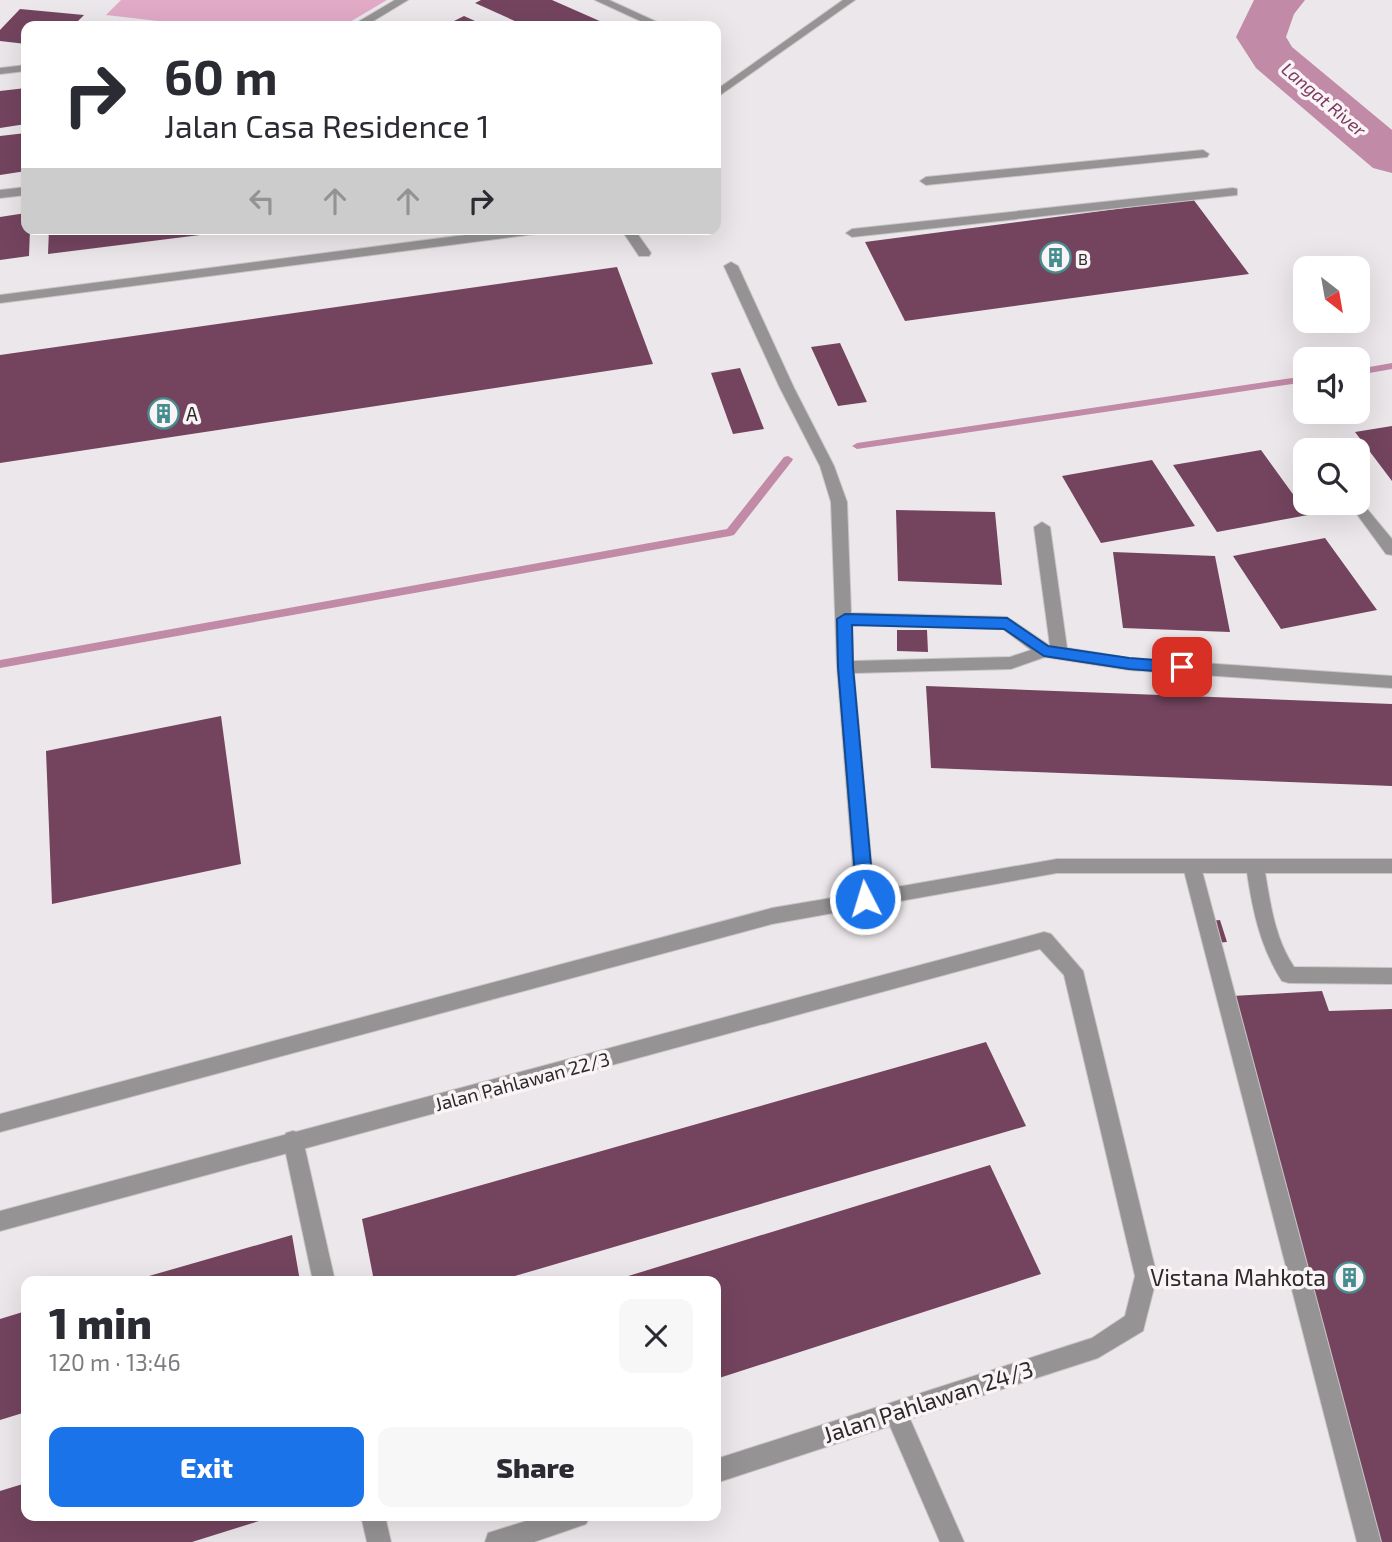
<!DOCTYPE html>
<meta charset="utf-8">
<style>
:root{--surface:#fff;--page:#f7f7f7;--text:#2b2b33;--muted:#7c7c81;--accent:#1a73e8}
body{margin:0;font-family:"Exo 2",sans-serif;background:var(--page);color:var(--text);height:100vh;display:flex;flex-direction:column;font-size:26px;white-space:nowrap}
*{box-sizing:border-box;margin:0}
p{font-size:23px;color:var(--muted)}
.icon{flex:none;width:38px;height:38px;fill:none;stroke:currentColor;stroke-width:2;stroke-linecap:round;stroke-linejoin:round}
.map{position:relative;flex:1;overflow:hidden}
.side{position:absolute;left:21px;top:1276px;width:700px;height:245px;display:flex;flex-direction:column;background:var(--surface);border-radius:14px;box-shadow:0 7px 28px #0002}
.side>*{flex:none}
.guide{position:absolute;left:21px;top:21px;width:700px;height:214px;border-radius:14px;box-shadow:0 7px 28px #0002;background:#fff;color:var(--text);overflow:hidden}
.needle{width:46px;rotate:149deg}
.buttons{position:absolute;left:1293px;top:256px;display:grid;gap:14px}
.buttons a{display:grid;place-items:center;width:77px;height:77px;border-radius:14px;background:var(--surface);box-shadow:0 7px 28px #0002;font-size:35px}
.pin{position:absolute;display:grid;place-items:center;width:60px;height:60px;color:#fff;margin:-30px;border-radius:14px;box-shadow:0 4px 10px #0006}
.me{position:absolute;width:77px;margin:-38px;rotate:355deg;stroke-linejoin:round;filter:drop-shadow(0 0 5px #0008)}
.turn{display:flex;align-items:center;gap:24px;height:147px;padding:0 28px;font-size:32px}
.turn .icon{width:91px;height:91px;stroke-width:2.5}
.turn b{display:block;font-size:49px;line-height:60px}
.lanes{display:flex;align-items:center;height:66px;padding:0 28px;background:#0003;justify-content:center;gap:35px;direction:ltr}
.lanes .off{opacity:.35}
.round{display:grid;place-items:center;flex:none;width:74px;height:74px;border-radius:14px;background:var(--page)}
.head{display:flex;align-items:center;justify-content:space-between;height:119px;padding:0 28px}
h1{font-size:42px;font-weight:800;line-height:52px}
.primary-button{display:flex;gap:14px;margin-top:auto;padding:14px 28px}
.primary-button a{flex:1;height:80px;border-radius:14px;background:var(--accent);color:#fff;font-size:28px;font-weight:800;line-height:80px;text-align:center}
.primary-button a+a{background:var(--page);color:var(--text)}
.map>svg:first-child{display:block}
.green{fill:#e1aac7}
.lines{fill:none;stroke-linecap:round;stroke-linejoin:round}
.stream{fill:#c18aa7;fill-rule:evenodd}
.river{fill:#c18aa7;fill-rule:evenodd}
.building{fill:#74445f}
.lane-casing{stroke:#c9c5c7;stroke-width:2}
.street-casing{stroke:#c9c5c7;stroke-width:2}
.lane{fill:#959394;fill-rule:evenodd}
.street{fill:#959394;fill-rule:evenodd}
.route{fill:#1a73e8;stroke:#114b97;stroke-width:2}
.labels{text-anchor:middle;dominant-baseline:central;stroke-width:7;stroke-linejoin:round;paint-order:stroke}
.far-poi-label{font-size:16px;fill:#2b292a;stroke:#faf4f7;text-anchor:start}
.far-water-label{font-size:18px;font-style:italic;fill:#7b385f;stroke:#faf4f7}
.poi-label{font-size:19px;fill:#2b292a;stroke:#faf4f7;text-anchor:start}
.street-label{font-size:19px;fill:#2b292a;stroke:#faf4f7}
.near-poi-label{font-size:23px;fill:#2b292a;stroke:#faf4f7;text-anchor:end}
.near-street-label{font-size:23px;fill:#2b292a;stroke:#faf4f7}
</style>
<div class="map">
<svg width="1392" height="1542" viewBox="0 0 1392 1542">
<rect width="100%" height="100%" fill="#ece7ea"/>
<!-- green -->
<path class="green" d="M121,0h266l-44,26h-142l-95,-11z"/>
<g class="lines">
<!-- stream -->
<path class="stream" d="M1392,363v6l-34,6v-6z
M1306,376v6l-449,67 -5,-3 5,-3z
M788,456l5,3 -1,2 -58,74 -4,1 -730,132v-8l727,-131 57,-72z"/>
<!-- river -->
<path class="river" d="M1254,0h51l-11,14 -8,23 6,10 100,83v43l-19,-5 -117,-100 -20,-31z"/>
</g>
<!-- building -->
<path class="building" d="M481,0h71l59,26h-85l-51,-23z
M20,9l64,6 -11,11h-47v18l-26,-3v-11z
M464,16l22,10h-42z
M26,88v36l-26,4v-37z
M26,133v38l-26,4v-39z
M1193,199l56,75 -344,47 -40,-79z
M26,213v16h4l-1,27 -29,4v-43z
M49,229h183v2l-184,23z
M617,267l36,97 -653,99v-108z
M840,343l27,59 -29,4 -27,-59z
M740,368l24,61 -31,5 -22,-61z
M1392,426v55l-37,-49z
M1261,450l47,65 -91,17 -44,-67z
M1152,460l43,66 -94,17 -39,-67z
M896,510l99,2 7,73 -104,-4z
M1325,538l52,72 -96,19 -48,-73z
M1113,552l102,4 15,76 -107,-4z
M897,630h30l1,22 -31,-1z
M926,686l466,18v82l-461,-18z
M221,716l20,148 -189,40 -6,-153z
M1220,920l7,22 -24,2 -6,-22z
M1322,991l7,20 63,-2v533h-14l-146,-546z
M986,1042l40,84 -528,155h-124l-12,-62z
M990,1165l51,109 -325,105v-98h-104z
M292,1235l8,46h-165v-1z
M26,1311v101l-26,8v-101z
M26,1483v33h249l-83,26h-192v-51z"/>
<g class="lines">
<defs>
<path id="lane" d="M1203,150l6,4 -2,3 -281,28 -6,-4 6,-4z
M1233,188l4,1v6l-385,42 -6,-4 6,-4z
M511,229h38l-6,4 -543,70v-8z
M621,229h13l17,24 -2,3h-10z
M1255,859l6,2 3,5c6,35 10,71 30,101l98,1v16l-103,-1 -7,-2c-23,-36 -30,-74 -36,-115l3,-5z
M1192,860l6,2 3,5 180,675h-24l-174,-675 3,-5z
M293,1131l7,2 3,7 32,141h-22l-30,-141 3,-7z
M361,1516h24l6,26h-24z"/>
<path id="street" d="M395,0h13l-43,26h-14z
M595,0h14l48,22 -10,2z
M843,0h12l-139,98v-8z
M26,65v6l-26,3v-6z
M26,187v8l-26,3v-8z
M731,262l7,4 56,122 40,78 13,36 4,111 156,4 43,29 -16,-119 8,-5 8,5 17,121 62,10 263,18v12l-263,-18 -84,-13 -34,12 -157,4 20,218 183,-32h335v14h-335l-285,51 -772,208v-18l772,-206 83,-14 -18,-227 -6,-165 -11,-36 -40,-78 -56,-122zM852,625l151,4 28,21 -21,7 -157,4z
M1313,444l8,6h-15l2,-4z
M1358,498l34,41v16l-6,-1 -38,-52h10z
M1044,932l7,2 32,37 74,305 -14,55 -45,27 -188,61 54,123h-24l-50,-116 -174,57v-24l376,-121 33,-22 10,-40 -71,-301 -24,-26 -1040,282v-20z
M542,1516h48l-4,8 -52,18h-49l3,-9z"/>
</defs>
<!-- lane casing -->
<use href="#lane" class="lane-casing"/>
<!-- street casing -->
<use href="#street" class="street-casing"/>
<!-- lane -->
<use href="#lane" class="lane"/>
<!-- street -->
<use href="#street" class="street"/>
</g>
<!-- route -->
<path class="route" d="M845,614l162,4 41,28 81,12 53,4 7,5 -7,6 -53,-4 -85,-13 -40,-27 -152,-4 1,42 21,232 -3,5h-12l-2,-5 -19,-232 -1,-48z"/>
<!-- icons -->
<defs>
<symbol id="building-ring" viewBox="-11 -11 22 22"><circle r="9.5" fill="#faf4f7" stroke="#458d8e" stroke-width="1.5"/><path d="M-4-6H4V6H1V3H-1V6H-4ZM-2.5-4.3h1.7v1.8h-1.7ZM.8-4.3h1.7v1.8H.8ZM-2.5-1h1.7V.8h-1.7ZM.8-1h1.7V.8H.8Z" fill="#458d8e"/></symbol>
</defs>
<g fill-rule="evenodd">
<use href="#building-ring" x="1038" y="240" width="35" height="35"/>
<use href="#building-ring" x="146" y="396" width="35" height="35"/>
<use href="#building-ring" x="1332" y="1260" width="35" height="35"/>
</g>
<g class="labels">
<!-- far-poi labels -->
<g class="far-poi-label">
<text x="1078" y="258">B</text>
</g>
<!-- far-water labels -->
<g class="far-water-label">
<text transform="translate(1324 99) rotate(40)">Langat River</text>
</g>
<!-- poi labels -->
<g class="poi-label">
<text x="186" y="413">A</text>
</g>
<!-- street labels -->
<g class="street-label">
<text transform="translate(522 1081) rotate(-15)">Jalan Pahlawan 22/3</text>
</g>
<!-- near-poi labels -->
<g class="near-poi-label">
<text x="1326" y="1277">Vistana Mahkota</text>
</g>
<!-- near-street labels -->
<g class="near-street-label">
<text transform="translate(928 1401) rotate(-18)">Jalan Pahlawan 24/3</text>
</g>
</g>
</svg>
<div class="buttons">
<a><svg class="needle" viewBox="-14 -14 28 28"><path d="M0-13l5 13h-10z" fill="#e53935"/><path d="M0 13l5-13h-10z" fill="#7c7c81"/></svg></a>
<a><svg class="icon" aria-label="sound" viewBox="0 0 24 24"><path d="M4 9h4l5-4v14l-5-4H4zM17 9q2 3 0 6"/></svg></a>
<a><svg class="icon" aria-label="search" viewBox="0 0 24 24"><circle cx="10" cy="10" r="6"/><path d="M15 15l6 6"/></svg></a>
</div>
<div class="pin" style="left:1182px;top:667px;background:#d93025"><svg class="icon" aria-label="arrive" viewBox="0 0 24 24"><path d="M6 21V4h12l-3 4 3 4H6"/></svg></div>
<svg class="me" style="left:865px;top:899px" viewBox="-20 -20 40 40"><circle r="17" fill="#1a73e8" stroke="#fff" stroke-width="3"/><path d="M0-11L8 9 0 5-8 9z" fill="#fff"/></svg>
<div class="guide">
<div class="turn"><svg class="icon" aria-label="right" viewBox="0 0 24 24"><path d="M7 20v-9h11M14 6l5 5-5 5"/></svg><div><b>60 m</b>Jalan Casa Residence 1</div></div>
<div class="lanes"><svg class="icon off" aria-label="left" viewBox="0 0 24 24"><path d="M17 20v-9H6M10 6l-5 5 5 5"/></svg><svg class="icon off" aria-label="ahead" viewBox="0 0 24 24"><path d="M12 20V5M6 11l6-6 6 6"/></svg><svg class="icon off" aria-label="ahead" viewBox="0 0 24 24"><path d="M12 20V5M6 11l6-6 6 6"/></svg><svg class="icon" aria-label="right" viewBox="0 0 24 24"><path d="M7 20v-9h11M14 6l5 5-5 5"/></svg></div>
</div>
<section class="side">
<div class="head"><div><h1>1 min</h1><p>120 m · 13:46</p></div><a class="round"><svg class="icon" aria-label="close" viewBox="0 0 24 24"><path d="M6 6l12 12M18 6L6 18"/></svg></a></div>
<div class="primary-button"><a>Exit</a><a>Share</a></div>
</section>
</div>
